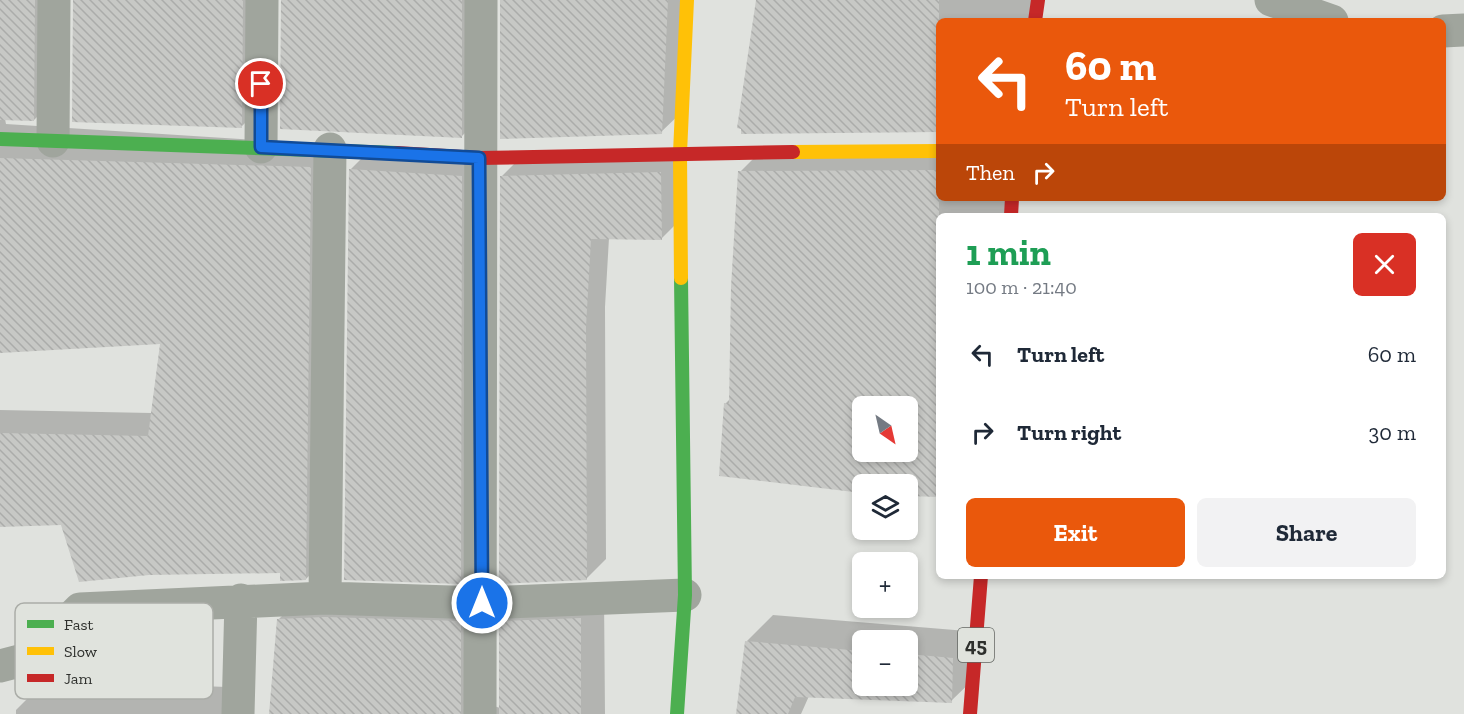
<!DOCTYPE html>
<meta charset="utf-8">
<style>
:root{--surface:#fff;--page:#f2f2f3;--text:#1f2937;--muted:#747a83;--accent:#ea580c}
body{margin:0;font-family:"Zilla Slab",serif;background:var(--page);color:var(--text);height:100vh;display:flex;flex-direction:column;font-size:22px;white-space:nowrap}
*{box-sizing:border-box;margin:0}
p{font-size:20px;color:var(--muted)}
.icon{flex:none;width:33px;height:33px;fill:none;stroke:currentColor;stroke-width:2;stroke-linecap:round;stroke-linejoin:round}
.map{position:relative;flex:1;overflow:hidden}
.panel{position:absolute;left:936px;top:213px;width:510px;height:366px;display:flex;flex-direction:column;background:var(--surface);border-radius:9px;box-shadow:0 3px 9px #0003}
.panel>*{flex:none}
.banner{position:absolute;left:936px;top:18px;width:510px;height:183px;border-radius:9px;box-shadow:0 3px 9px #0003;background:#ea580c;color:#fff;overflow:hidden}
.needle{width:39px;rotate:146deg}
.controls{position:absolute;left:852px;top:396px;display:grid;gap:12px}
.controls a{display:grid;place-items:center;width:66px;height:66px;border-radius:9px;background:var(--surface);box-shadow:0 3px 9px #0003;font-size:30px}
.pin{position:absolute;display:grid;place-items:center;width:51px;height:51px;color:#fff;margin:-26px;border:3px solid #fff;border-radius:50%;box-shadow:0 2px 6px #0007}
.me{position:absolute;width:66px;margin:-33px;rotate:0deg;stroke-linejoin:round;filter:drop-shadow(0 0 4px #0008)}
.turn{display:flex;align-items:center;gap:21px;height:126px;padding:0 30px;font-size:27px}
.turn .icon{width:78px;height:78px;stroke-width:2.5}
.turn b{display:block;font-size:42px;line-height:51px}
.then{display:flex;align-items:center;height:57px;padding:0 30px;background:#0003;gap:12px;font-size:22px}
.round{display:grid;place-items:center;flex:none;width:63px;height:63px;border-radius:9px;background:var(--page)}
.head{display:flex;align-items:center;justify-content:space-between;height:102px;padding:0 30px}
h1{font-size:36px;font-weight:800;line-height:45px;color:#1e9e55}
.primary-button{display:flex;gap:12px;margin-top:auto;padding:12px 30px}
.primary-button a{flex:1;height:69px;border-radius:9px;background:var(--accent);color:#fff;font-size:24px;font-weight:800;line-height:69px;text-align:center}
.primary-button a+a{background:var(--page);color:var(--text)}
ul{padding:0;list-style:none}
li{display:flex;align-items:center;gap:18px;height:78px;padding:0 30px}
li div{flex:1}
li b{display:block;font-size:22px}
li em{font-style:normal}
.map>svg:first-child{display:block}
.shadow{fill:#0003;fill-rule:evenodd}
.building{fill:url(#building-back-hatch);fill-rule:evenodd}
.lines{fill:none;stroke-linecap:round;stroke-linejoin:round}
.street{stroke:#a0a59d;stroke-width:33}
.fast{stroke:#4caf50;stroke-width:14}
.slow{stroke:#ffc107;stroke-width:14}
.jam{stroke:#c62828;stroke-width:14}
.route-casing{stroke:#114b97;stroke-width:15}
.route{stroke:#1a73e8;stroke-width:10}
.labels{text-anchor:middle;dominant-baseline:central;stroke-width:4.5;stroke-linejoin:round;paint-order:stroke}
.shield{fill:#e0e3dd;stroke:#636662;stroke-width:1.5}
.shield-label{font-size:20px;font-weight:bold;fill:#2e302d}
.key{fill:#e0e3dd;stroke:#abada8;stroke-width:1.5}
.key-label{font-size:16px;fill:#2e302d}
</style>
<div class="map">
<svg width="1464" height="714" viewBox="0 0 1464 714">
<defs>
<pattern id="building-back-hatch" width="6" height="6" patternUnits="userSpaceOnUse" patternTransform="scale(1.5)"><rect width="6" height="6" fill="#c7c8c5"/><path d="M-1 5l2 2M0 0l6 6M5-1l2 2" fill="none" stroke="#abacaa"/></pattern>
</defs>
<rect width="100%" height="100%" fill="#e0e2de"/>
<!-- shadow -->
<path class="shadow" d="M0,0h58l-1,97 -23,23 -29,-1 1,5 328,21 -5,410 -23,24 -244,-55 -62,1v-115l152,3 9,-70 -161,7z
M74,0h192l-1,103 -23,23z
M282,0h203v113l-24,24z
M501,0h189l-6,110 -24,23z
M758,0h281l-2,21h-98v110z
M939,145v53h77v18h-77v279l-31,-1v-10h-46v7l-141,-17 4,-70 5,-5 10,-227 25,-25zM862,406h46v46h-46z
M373,147l111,7v405l-23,23 -111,-412z
M681,153v66l-20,20 -52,-1 -4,69 1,252 -20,20 -85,-402 20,-20z
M604,595l1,119h-335l8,-94 24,-24 183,2 9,108 6,2v-86l24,-24z
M773,615l206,17 -1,43 -27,26 -142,-5 -8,18h-63l9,-73zM862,640h46v46h-46z
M46,680l181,7 -1,27h-210v-4z"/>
<!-- building -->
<path class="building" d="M0,0h35l-1,121 -34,-1z
M73,0h170l-1,128 -170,-6z
M281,0h181v138l-182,-9z
M500,0h168l-6,134 -162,5z
M756,0h183v132l-198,2v-5l-4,-1z
M0,158l311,9 -5,413 -26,1v-8l-131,2 -70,7 -18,-57 -61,2v-94l148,3 12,-92 -160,9z
M349,169l113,7 -1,408 -117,-4z
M939,170v327l-31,-1v-12h-46v9l-143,-17 5,-73h5l2,-116 7,-116zM862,406h46v46h-46z
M661,172l1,68 -71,-1 -5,88 1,253 -88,4 1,-408z
M325,617l136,4v93h-192l8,-95z
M581,618v96h-82v-93z
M745,641l117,10v35h46v-32l45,4 -1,45 -157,-6 -7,17h-52z"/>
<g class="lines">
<!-- street -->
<path class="street" d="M1271,0l61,21
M1443,31l21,-1
M53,141l1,-141
M261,147l1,-147
M325,598l5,-449
M0,666l31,-8 49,-49 245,-11 157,5 203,-8
M238,714l3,-114
M480,714l1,-714"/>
<!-- fast -->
<path class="fast" d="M0,139l397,14
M677,714l8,-119 -4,-317"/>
<!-- slow -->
<path class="slow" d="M793,152l146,-1
M681,278l-1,-125 7,-153"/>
<!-- jam -->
<path class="jam" d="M1035,21l3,-21
M397,153l82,5 314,-6
M1011,216l1,-18
M970,714l11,-138"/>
</g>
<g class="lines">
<defs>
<path id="route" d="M261,84v63l218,11 3,445"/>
</defs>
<!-- route casing -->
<use href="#route" class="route-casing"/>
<!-- route -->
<use href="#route" class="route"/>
</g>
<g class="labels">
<!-- shield labels -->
<rect class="shield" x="958" y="628" width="36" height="34" rx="4.5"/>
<g class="shield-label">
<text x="976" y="645">45</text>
</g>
</g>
<!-- legend -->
<rect x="15" y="603" width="198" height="96" rx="9" class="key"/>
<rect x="27" y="620" width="27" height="8" fill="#4caf50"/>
<rect x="27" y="647" width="27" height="8" fill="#ffc107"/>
<rect x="27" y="674" width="27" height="8" fill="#c62828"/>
<g class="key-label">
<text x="64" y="630">Fast</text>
<text x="64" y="657">Slow</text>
<text x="64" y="684">Jam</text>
</g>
</svg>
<div class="controls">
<a><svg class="needle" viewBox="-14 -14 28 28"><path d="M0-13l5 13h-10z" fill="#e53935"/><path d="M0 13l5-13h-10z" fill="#747a83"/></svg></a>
<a><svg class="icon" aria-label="layers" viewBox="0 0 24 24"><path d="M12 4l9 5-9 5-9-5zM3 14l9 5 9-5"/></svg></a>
<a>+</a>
<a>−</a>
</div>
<div class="pin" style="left:261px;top:84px;background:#d93025"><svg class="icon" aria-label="arrive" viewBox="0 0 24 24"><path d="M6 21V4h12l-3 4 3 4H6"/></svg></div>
<svg class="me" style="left:482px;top:603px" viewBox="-20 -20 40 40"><circle r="17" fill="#1a73e8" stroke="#fff" stroke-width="3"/><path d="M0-11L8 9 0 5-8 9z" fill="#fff"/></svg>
<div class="banner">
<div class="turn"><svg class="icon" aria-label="left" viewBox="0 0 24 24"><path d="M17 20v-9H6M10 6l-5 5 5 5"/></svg><div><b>60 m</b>Turn left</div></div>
<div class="then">Then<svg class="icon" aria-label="right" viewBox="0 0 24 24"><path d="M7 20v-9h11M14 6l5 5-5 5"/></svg></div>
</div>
<section class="panel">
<div class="head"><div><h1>1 min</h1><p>100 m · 21:40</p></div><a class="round" style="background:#d93025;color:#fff"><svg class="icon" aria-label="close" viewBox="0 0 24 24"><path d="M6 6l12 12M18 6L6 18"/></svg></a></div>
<ul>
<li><svg class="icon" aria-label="left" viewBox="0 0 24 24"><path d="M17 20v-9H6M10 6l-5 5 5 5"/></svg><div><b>Turn left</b></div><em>60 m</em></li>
<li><svg class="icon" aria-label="right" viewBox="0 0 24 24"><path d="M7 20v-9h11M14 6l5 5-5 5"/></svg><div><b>Turn right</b></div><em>30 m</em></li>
</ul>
<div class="primary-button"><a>Exit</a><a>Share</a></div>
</section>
</div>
